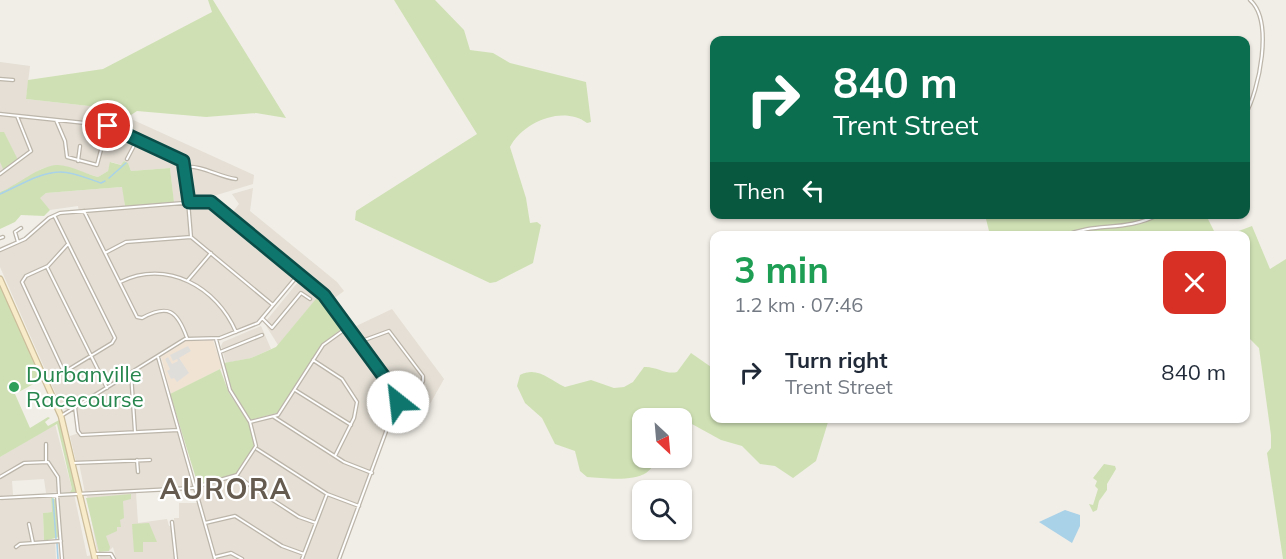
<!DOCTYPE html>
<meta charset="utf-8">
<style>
:root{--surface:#fff;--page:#f2f2f3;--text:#1f2937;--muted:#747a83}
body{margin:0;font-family:Mulish,sans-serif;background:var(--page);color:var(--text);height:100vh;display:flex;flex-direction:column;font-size:22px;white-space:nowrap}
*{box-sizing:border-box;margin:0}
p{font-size:20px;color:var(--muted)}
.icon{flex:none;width:33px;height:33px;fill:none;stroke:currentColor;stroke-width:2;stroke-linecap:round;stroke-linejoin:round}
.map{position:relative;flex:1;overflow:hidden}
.panel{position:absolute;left:710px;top:231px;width:540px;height:192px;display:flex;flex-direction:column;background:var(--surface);border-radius:12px;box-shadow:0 2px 4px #0004}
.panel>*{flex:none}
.guide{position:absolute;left:710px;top:36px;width:540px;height:183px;border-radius:12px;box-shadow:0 2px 4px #0004;background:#0b6e4f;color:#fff;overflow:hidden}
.needle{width:39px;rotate:154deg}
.tools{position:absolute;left:632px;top:408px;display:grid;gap:12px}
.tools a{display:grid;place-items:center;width:60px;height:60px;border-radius:12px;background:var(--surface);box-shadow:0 2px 4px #0004;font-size:30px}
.pin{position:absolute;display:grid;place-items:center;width:51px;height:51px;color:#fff;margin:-26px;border:3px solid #fff;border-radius:50%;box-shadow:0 2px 6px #0007}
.me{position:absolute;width:66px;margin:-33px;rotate:331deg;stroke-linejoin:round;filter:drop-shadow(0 0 4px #0008)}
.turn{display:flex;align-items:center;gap:21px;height:126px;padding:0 24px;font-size:27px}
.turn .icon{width:78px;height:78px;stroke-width:2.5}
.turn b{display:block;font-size:42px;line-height:51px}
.then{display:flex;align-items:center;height:57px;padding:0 24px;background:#0003;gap:12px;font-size:22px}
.round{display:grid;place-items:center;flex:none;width:63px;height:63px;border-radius:12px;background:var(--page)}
.head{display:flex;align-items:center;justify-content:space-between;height:102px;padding:0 24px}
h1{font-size:36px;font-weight:700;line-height:45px;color:#1e9e55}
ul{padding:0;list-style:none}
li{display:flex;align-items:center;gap:18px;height:78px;padding:0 24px}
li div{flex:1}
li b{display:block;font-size:22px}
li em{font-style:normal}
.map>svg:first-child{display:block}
.residential{fill:#e5dfd5}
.commercial{fill:#f1e3d4}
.green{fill:#cfe1b4}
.parking{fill:#e0dedb}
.water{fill:#a9d1e8}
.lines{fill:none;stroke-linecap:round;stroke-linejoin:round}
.stream{stroke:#a9d1e8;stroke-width:1.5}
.minor-casing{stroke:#bcb5aa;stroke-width:4.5}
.secondary-casing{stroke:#ccbd9b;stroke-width:7}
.minor{stroke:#fff;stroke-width:2}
.secondary{stroke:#f8ebca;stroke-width:4.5}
.route-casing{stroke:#0a4d48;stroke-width:15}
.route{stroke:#0f766e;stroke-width:10}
.leisure-dot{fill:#2e9e5b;stroke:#fff;stroke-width:2}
.labels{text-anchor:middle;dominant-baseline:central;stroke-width:4.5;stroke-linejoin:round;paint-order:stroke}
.leisure-label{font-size:22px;fill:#27864d;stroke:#fff;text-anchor:start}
.district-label{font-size:28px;font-weight:bold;letter-spacing:1.5px;fill:#655b4f;stroke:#fff}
</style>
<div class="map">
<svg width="1286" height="559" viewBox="0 0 1286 559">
<rect width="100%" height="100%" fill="#f1eee7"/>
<!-- residential -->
<path class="residential" d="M0,62l30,4 -4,33 81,9 147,67 -1,9 -43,13 -3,4 22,16 10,-13 -7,-10 21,-6 -3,23 87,71 7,9 -15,11 -31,-28 -40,48 -33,15 -38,2 -29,17 37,131 44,-14 17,-25 -7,-26 29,-8 45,-69 25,-18 2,2 42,-20 52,70 -23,41 -12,-15 -11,-3 -59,157h-240l1,-4 16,3 -3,-11 -4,4 -12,-1 -10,-54 49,-3 2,30 29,-4 2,7h2l2,26h2l-1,-34h5v-15h20l-4,-15 -110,5 -6,-30 -3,-1 -6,-26 9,-3 -4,-26 -6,4 -7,-3 -62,-141v-17l25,-11 24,-21 14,-5 16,-1 -1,-6 -28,4 -11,-12 7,-5 77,-6 2,20 49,-4 -4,-35 -39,3 -3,-8 -4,-2 -2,4 -11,-3 -3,9 -10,6 -40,-12 -17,4 -17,12 -24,11z
M302,281l17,15 -41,49 -13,-21 1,-3 32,-39z
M261,326l10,23 -20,9 -25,5 -5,-17 2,-4z
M55,424l17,65 -2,3 -24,1 -2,-14 -32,2 1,14 -13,1v-39z
M74,494l13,62 6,-1 1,4h-32l-5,-64z
M51,496l1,16 -9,1 1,29h11l1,17h-56v-58l5,-3z"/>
<!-- commercial -->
<path class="commercial" d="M213,340l9,28 -51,26 -10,-37 25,-16z"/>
<!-- green -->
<path class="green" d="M208,0h5l73,118 -30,-5 -50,4 -69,-6 -9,6 -21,-9 -81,-9 2,-19 75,-11 109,-57z
M394,0h41l29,30 6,20 23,3 17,10 76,19 5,40 -4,1c-24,-18 -64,-1 -77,24l16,51 4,25 7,-1 4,3 -8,38 -37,19 -6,1 -135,-63 1,-9 121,-77z
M0,132h4l14,28 -14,11 -4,-9z
M124,161l4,2 3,8 39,-3 4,34 -49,4 -3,-19 -76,6 -6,5 10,12 -6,6 -23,-1 -6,7 -15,7v-37c18,-7 37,-25 56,-27 12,-1 30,9 42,12l10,-6 2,-9 11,3z
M984,214l222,1 10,20h-226l-4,-16 -13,-4 10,2z
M1252,226l18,43 16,-10v300h-3l-16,-106 4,-5v-13l-12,-87 -14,-14v-98l-17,-1z
M0,282l41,98 -26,14 15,34 18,-11 2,1 -5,4 3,4 13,-7 16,72 -2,2 -14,-1h9l2,-3 -15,-65 -57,33z
M320,294l24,33 -22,17 -45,69 -27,7 -18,-28 -8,-29 27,-5 25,-11z
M691,353l23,16v49l115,1 -13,42 -23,17 -18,-12 -15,-2 -18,-18 -21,-6 -40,-22h-39v40h17c-4,4 -7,11 -13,15 -14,9 -43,5 -59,4l-7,-6 -5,-20 -20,-7 -13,-26 -17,-15 -8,-17 3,-11c18,-9 29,5 45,12l26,-7 23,8 10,-1 9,-5 11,-15c12,-1 22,8 33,5z
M220,369l9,24 20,30 6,22 -18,29 -39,11 -28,-91z
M1104,464l11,2 1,3 -9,15v6l-8,11 -2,9 -4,2 -4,-8 4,1 5,-16 -3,-3 2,-5 -4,-3z
M131,494v5l-8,2 1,17 -4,2 1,7h-4v4l-11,5 4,11 -1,4 -10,1 -13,-54z
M51,497l5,3 3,37 -15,4 -1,-28 9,-1z
M149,523l8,19h-14v10h-9l-2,-28z"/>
<!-- parking -->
<path class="parking" d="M188,346l3,5 -12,7 10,15 -12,9 -3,-4 -3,1 -4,-8 3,-2 -5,-10 3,-2 4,7 6,-3 -1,-2 -4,2 -3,-6z"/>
<!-- water -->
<path class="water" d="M1065,510l15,5v11l-8,17 -33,-21z"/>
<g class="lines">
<!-- stream -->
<path class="stream" d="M109,178l17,-15
M0,194c19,-8 38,-21 59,-22 13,-1 29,7 42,11l4,-2
M53,499l3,40
M57,543l1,16"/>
<defs>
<path id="minor" d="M0,79l13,1
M0,114l104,11 78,35 3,5 6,72
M1245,115c14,-24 29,-94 5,-115
M56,120l9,21 2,16 30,8 5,-19
M127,159l10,-19
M78,161l2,-15
M185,167c17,-2 34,10 51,12
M0,174l31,-23 -14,-35
M84,211l53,106 5,1c26,-14 35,-8 45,20
M55,217l60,121 -3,5 -46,28 -4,-3 -40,-86 4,-6 22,-10 20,-22
M1064,236c34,-15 59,-3 96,-22
M0,238l3,-1
M18,242l-3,-10 6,-4
M0,250l25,-11 24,-21 11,-5 148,-12 116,94 69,94 5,10 -59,160
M105,253l21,-11 65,-5 82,68
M47,267l60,121
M188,280l23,-27
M120,282c47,-23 97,5 116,50
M262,318l10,10 29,-35 9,6
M359,342l30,-11 34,45v5l-12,22 -5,2 -8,-3
M220,352l42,-17
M158,357l57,202
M313,360l29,19 15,23 -3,16 -19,38
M131,373l4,59
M295,390l56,35
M75,407l3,24 3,4 97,-5
M61,416l124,-77 35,-1 38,-15 41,-49
M274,417l70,45 28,11
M250,422l28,-7 45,-70 25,-18
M257,449l70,45 32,12
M137,460l1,12
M46,462v-18
M73,463l77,-3
M236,476l63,41 17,6
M0,477l24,-14 24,-1 10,15 1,17
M57,495l5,64
M0,498l192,-10 45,-13 19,-29 -6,-24 -20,-32 -14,-51
M172,522l4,37
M205,523l30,-7 47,30 22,8
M29,524l4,19
M16,547l4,-3 41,-3
M93,554h18l3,5
M215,557l16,-4 11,6
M302,559l25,-65"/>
<path id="secondary" d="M0,279l61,137 34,143"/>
</defs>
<!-- minor casing -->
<use href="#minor" class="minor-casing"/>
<!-- secondary casing -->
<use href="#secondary" class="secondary-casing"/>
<!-- minor -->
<use href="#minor" class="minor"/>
<!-- secondary -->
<use href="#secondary" class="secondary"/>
</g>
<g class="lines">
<defs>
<path id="route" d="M108,126l75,35 6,41h22l113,93 69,94 5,13"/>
</defs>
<!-- route casing -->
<use href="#route" class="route-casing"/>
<!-- route -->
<use href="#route" class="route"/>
</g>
<!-- markers -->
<circle class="leisure-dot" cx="14" cy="387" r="6"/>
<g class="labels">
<!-- leisure labels -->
<g class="leisure-label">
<text x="26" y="374">Durbanville<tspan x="26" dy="25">Racecourse</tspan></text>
</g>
<!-- district labels -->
<g class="district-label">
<text x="226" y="488">AURORA</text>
</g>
</g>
</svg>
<div class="tools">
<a><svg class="needle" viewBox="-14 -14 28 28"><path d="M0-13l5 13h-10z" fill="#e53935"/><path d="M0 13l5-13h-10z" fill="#747a83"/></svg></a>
<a><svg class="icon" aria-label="search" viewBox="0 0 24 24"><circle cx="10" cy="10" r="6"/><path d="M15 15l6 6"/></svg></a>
</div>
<div class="pin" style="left:108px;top:126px;background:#d93025"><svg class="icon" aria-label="arrive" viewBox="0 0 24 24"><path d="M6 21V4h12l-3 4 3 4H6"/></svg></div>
<svg class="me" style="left:398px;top:402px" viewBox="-20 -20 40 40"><circle r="19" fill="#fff"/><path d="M0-13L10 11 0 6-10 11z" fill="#0f766e"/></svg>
<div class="guide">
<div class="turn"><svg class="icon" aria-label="right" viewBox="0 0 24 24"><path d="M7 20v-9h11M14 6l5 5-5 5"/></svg><div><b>840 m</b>Trent Street</div></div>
<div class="then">Then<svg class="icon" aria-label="left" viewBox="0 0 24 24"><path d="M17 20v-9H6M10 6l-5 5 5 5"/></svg></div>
</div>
<section class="panel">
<div class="head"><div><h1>3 min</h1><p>1.2 km · 07:46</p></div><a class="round" style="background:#d93025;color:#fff"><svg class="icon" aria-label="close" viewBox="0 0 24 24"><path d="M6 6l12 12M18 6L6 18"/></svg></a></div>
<ul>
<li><svg class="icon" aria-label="right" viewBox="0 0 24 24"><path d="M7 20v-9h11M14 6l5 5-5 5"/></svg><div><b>Turn right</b><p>Trent Street</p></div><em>840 m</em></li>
</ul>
</section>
</div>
